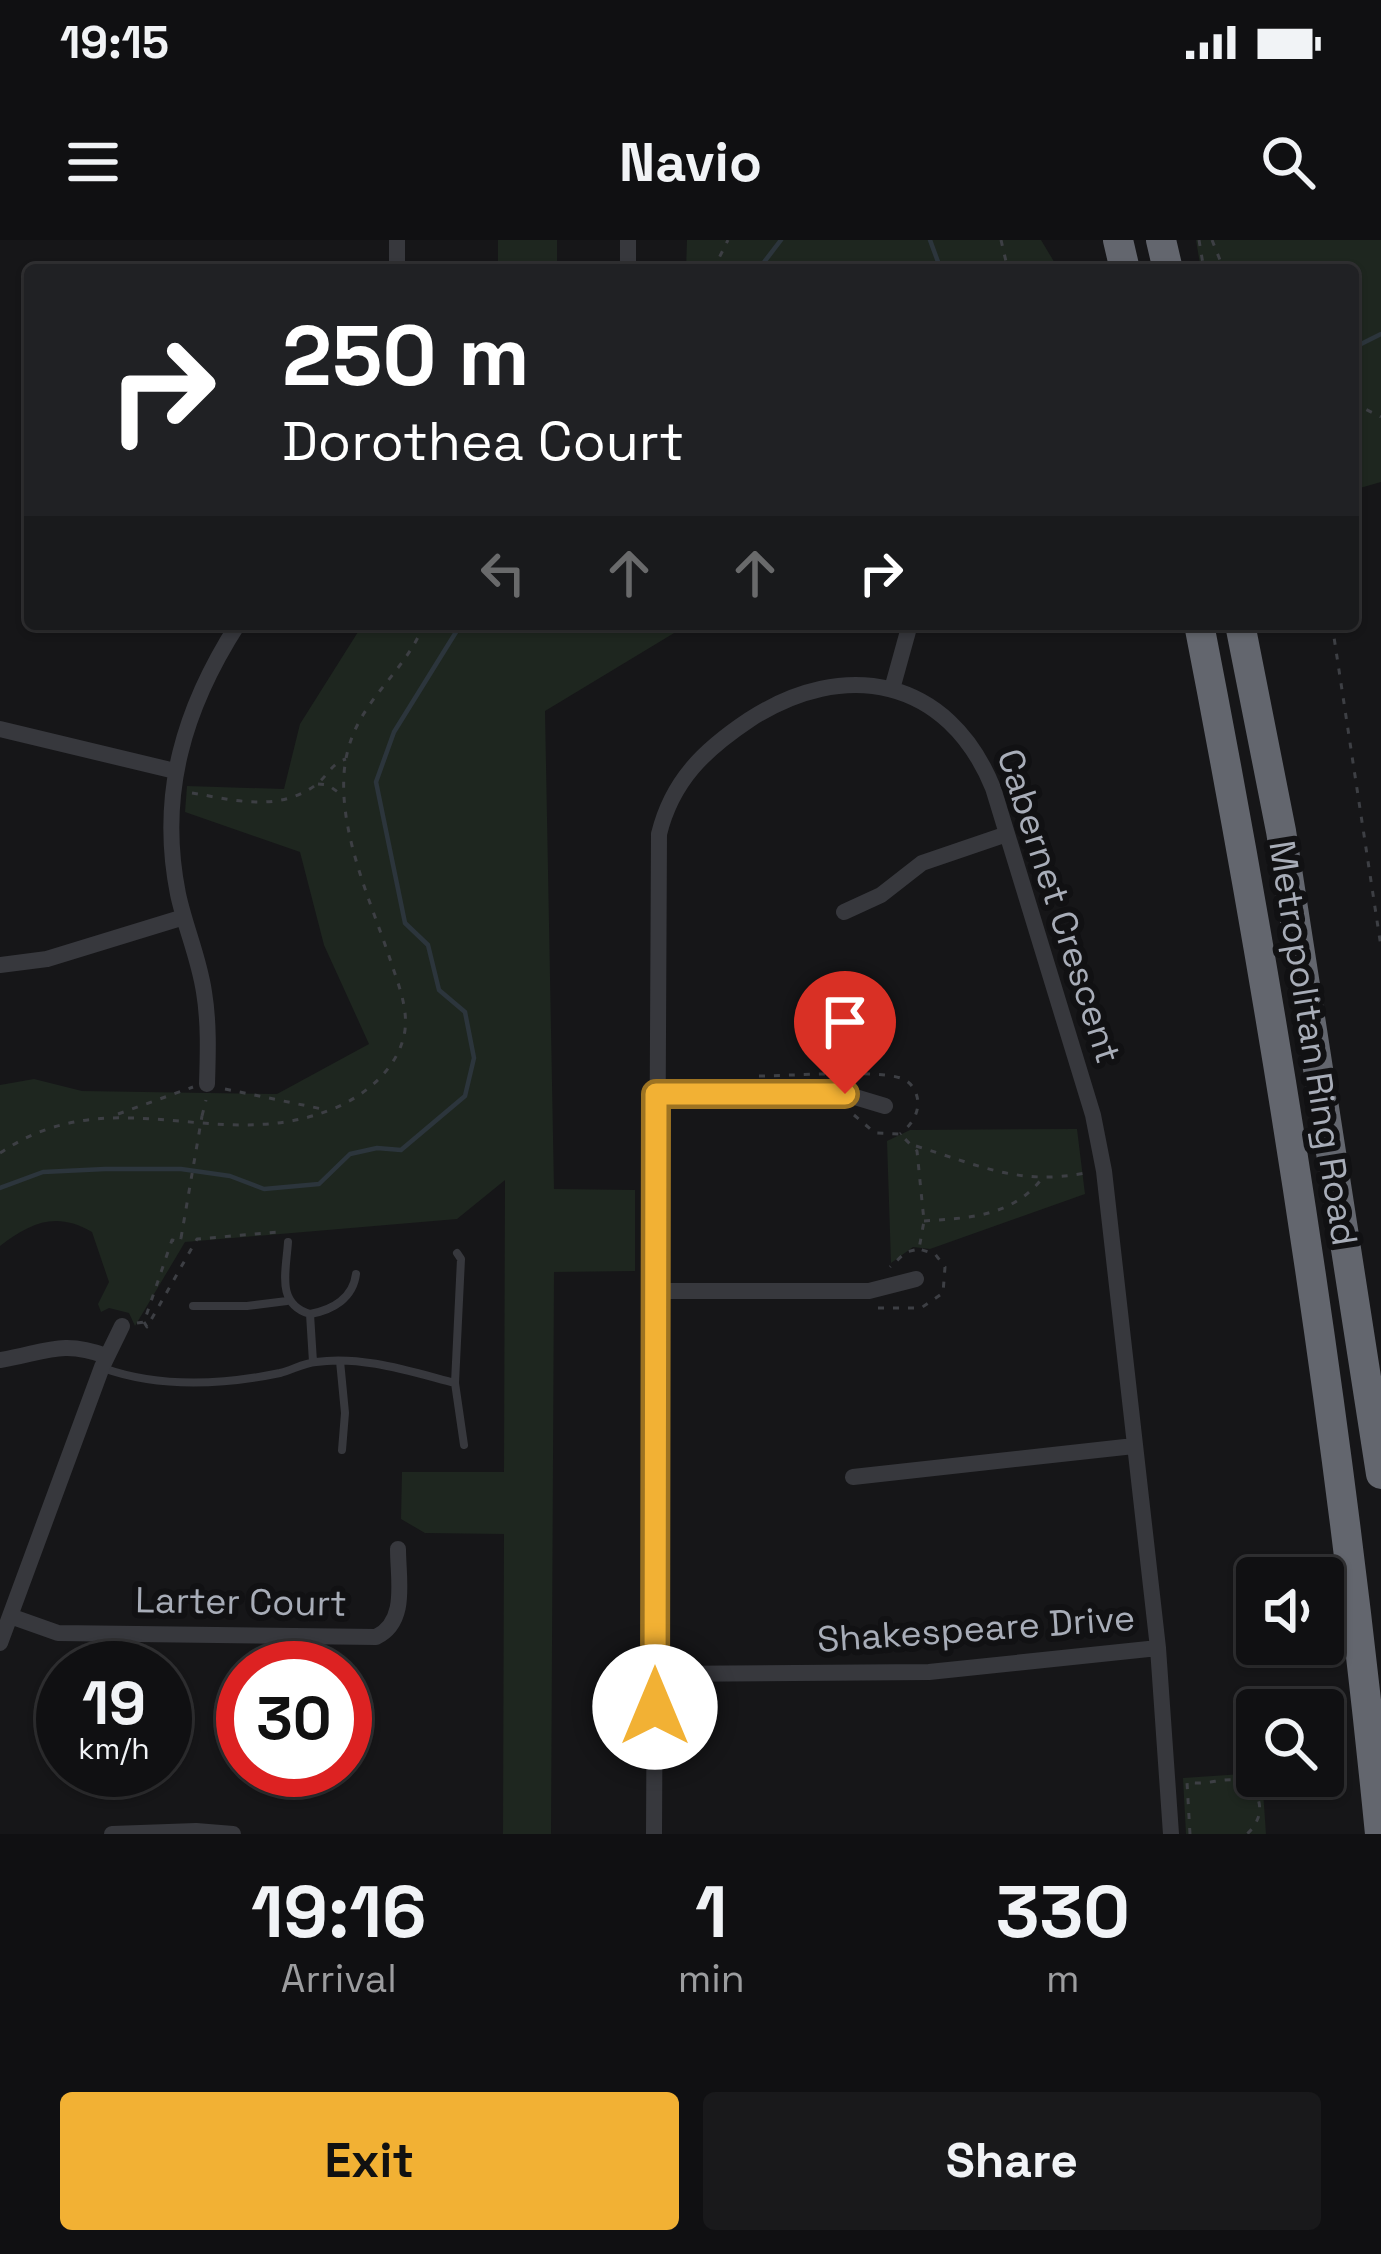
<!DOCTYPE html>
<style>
:root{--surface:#101012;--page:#19191b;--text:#f1f3f6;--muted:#9c9d9f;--line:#303032;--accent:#f2b134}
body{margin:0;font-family:"Space Grotesk",sans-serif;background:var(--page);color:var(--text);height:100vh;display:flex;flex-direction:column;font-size:45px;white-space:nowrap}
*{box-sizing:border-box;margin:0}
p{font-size:39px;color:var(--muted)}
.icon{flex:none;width:66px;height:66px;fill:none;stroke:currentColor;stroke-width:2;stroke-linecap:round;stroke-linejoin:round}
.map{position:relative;height:1594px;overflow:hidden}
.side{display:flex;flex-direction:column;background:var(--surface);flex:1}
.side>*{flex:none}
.hud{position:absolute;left:24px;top:24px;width:1335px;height:366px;border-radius:12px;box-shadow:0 3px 9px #0004,0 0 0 3px var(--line);background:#202124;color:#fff;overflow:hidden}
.controls{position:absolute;left:1236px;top:1317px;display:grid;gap:24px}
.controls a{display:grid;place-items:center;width:108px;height:108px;border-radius:12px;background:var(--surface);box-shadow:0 3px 9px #0004,0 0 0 3px var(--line);font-size:60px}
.speed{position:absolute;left:36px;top:1401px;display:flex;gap:24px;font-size:60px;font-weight:700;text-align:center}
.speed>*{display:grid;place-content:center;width:156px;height:156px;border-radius:50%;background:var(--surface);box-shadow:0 3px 9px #0004,0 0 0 3px var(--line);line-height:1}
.speed small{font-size:30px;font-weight:400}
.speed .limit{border:18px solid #d22;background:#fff;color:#111}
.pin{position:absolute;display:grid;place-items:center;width:102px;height:102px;color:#fff;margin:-123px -51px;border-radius:50% 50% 50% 0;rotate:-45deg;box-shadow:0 0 12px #0007}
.pin .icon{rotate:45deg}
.me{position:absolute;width:132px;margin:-66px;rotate:0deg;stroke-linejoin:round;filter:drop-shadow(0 0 9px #0008)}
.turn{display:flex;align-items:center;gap:42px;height:252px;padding:0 60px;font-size:54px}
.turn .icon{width:156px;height:156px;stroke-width:2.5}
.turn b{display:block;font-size:84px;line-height:102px}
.lanes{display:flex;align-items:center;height:114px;padding:0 60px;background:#0003;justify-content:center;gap:60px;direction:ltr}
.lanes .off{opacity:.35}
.eta{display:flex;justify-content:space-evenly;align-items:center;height:204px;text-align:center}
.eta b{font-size:72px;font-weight:700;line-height:84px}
.button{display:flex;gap:24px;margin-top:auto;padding:24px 60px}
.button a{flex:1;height:138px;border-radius:12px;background:var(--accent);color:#111;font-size:48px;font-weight:700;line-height:138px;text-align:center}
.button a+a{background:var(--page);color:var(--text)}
.status{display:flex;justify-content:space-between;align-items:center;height:84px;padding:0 60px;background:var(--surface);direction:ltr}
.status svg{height:33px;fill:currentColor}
header{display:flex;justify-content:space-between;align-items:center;height:156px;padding:0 60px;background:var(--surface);font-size:54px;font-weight:700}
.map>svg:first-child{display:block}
.green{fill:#1e261f}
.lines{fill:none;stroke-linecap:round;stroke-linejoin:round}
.stream{stroke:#2c353c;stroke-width:4.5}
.path{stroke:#3d3f44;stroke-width:3;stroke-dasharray:6 9;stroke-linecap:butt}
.service{stroke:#37383d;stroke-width:8}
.minor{stroke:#37383d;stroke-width:16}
.motorway{stroke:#63666e;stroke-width:30}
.path-bridge{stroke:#3d3f44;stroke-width:3;stroke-dasharray:6 9;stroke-linecap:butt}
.route-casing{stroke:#9d7322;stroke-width:30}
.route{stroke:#f2b134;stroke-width:21}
.labels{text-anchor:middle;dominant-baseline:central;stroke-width:12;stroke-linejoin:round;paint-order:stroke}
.street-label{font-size:36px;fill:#a8adb8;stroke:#111113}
</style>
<div class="status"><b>19:15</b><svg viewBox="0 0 49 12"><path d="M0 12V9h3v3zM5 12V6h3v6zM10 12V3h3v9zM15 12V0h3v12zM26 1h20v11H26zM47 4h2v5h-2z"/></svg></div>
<header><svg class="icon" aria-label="menu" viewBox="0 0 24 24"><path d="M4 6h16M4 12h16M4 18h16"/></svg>Navio<svg class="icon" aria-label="search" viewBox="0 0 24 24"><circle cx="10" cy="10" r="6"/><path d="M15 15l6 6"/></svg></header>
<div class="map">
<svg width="1381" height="1594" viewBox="0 0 1381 1594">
<rect width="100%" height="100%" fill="#161618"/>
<!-- green -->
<path class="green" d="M498,0h59v30h-59z
M687,0h354l18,30h-373z
M1196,0h185v242l-28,8v-220h-152z
M363,384h326l-144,87 9,478 81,1v81l-81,1 -3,562h-48l1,-300 -79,-1 -24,-14 1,-47h102l1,-292 -48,39 -272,23 -50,84 -6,-13 -20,-5 -8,4 -3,-8 11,-22 -17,-50c-37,-21 -61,-9 -92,14v-161l34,-6 48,12 195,3 92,-50 -45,-99 -24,-93 -115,-40 2,-26 97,3 16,-65z
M1077,889l8,65 -155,55 -17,-2 -22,16 -4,-122 23,-11z
M1257,1533l5,3 4,58h-80l-3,-56z"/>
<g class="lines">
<!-- stream -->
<path class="stream" d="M930,0l11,30
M758,30l23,-30
M1353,108l28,-14
M0,948l43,-16 62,-3h76l49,7 34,13 55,-5 31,-30 27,-6 24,2 64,-54 9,-38 -9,-46 -26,-22 -11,-45 -23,-22 -29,-141 18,-50 67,-108"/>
<!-- path -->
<path class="path" d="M1001,0l7,30
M1199,0l5,30
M1212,0l12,30
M713,30l15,-30
M1353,163l28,14
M1332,384l49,323
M318,544l10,1 14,10
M192,553c42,7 87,20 125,-9 11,-9 15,-21 29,-25
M759,836c28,0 123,-7 144,3 9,4 14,13 15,23 0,14 -8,24 -18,32
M225,849l102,21
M118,874l75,-27
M854,875l21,18 25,1 17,17 7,70 -5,28 -13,3 -16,15
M202,876l4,-16
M916,906c62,19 103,40 169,27
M0,913c114,-77 218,4 335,-45 33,-14 65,-42 70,-78 3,-24 -8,-49 -15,-71 -19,-57 -50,-123 -46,-185 5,-70 58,-94 80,-150
M924,981c43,-3 86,-4 116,-40
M878,1068h43l22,-15 2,-26 -10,-13 -16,-5
M144,1082l3,5 50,-88 82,-7
M137,1083l7,-1 28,-82 8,2 1,-4
M1190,1594l-3,-52c23,5 41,-9 62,2 15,17 14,35 -2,50"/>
<!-- service -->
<path class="service" d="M288,1002c-2,30 -12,62 22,72l3,48
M457,1013l4,6 -6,124 9,62
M193,1066h54l40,-5
M310,1074c23,-4 43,-16 46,-40
M340,1121l5,52 -3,37
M103,1128c56,20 119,17 177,5 12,-3 24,-10 36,-11 45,-7 96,10 139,21"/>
<!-- minor -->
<path class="minor" d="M397,30v-30
M628,30v-30
M892,449l18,-65
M0,489l175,42
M844,672l37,-17 41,-32 85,-29
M0,725l47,-6 137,-42
M207,844c1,-31 2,-62 -3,-92 -5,-34 -19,-65 -26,-98 -20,-100 6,-186 60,-270
M656,854h189l40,12
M656,1051h213l47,-12
M0,1120c44,-7 62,-21 106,-4
M853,1237l281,-31
M10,1376l48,17 318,4c32,-15 22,-57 22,-88
M0,1403l102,-276 20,-41
M655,1434l274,-2 229,-24
M112,1594l84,-3 37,3
M654,1594l5,-1000c13,-53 45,-84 90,-114 95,-62 199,-43 244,68l100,327 11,56 54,477 13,186"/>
<!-- motorway -->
<path class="motorway" d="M1118,0l7,30
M1161,0l7,30
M1199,384c78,400 141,804 181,1210
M1240,384l41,207 100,643"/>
<!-- path-bridge -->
<path class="path-bridge" d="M181,998l21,-122"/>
</g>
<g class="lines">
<defs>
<path id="route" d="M655,1467l1,-613h189"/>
</defs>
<!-- route casing -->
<use href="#route" class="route-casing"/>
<!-- route -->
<use href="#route" class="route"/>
</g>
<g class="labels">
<!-- street labels -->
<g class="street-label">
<text transform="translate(1059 666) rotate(72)">Cabernet Crescent</text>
<text transform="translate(1313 803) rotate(81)">Metropolitan Ring Road</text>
<text transform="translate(241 1362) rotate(1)">Larter Court</text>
<text transform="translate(976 1389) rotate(-4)">Shakespeare Drive</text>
</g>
</g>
</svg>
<div class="controls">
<a><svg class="icon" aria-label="sound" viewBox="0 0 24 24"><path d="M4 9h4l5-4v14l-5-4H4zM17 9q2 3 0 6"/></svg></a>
<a><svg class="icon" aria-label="search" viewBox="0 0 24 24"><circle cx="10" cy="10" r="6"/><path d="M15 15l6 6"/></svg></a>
</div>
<div class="speed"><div>19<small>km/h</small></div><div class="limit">30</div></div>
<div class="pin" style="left:845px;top:854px;background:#d93025"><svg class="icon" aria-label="arrive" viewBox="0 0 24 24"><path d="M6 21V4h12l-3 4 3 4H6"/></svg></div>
<svg class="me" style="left:655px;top:1467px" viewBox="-20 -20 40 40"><circle r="19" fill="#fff"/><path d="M0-13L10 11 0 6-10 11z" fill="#f2b134"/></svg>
<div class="hud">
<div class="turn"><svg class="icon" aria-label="right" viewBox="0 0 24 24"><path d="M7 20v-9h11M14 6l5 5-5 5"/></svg><div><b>250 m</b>Dorothea Court</div></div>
<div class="lanes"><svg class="icon off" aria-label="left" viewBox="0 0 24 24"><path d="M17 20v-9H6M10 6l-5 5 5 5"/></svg><svg class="icon off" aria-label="ahead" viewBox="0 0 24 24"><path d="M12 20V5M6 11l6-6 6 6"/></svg><svg class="icon off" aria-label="ahead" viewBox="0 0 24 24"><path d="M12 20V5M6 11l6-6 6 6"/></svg><svg class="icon" aria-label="right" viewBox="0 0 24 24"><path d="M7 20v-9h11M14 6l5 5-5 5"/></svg></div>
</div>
</div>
<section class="side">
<div class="eta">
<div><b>19:16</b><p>Arrival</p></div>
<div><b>1</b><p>min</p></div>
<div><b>330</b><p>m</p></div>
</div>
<div class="button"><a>Exit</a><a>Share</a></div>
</section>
